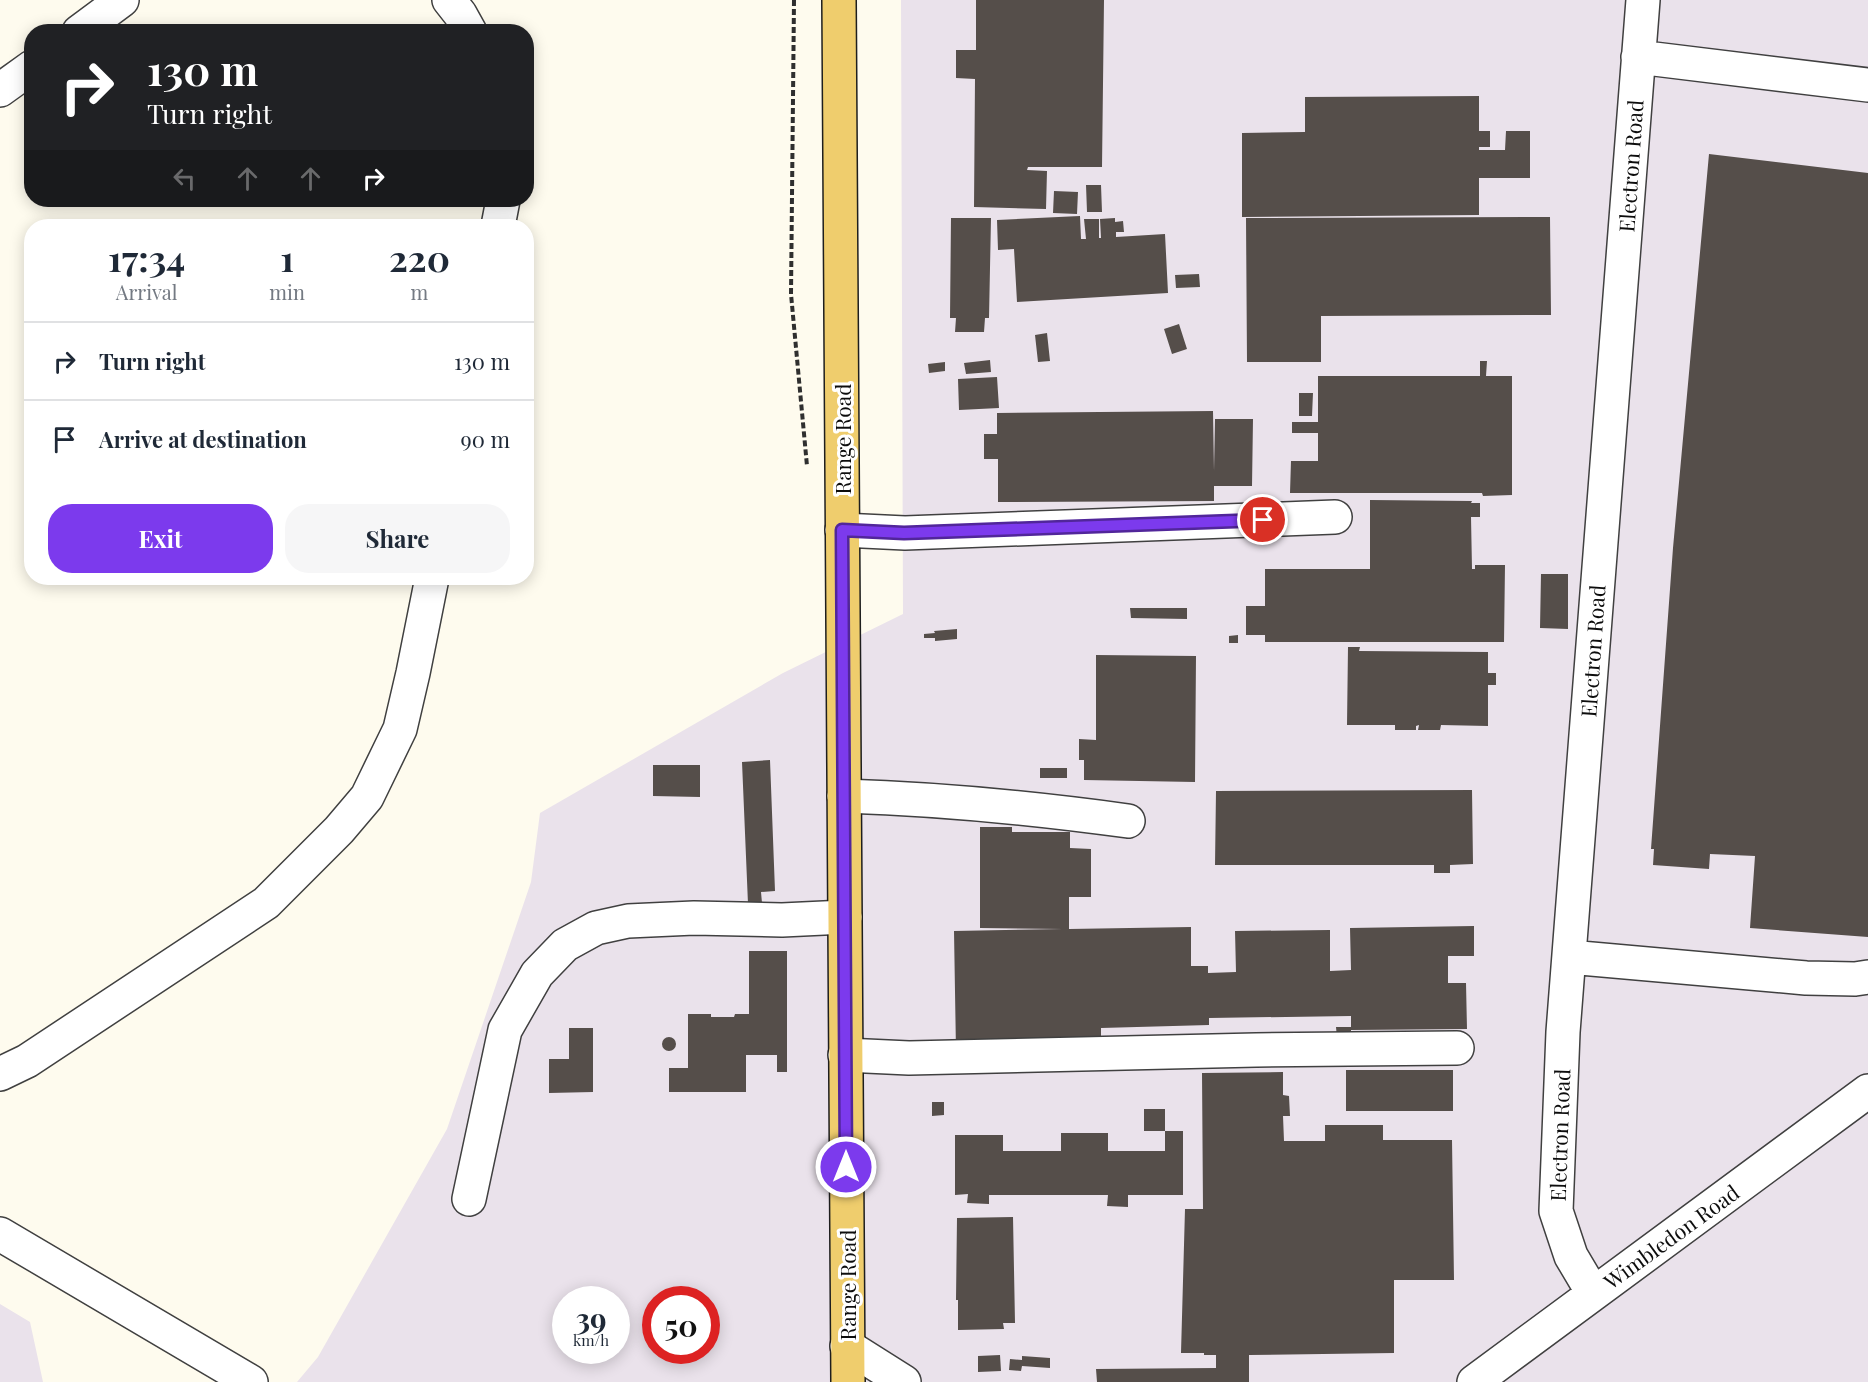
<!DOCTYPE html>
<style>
:root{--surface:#fff;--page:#f6f6f7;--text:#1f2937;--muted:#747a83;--line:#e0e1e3;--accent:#7c3aed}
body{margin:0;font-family:"Playfair Display",serif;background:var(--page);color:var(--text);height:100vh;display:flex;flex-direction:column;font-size:22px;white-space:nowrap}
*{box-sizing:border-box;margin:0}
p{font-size:20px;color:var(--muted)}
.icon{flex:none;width:33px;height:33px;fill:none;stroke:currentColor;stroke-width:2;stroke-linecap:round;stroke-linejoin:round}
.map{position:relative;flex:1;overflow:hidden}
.drawer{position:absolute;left:24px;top:219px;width:510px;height:366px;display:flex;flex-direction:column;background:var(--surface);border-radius:24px;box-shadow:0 3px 15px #0003}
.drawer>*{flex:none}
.banner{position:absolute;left:24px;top:24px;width:510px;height:183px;border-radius:24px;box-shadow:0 3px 15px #0003;background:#202124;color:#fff;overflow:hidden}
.speed{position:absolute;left:552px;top:1286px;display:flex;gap:12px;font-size:30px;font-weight:700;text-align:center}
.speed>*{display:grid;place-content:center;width:78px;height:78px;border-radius:50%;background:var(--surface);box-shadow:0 3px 15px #0003;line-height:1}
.speed small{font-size:15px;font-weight:400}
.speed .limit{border:9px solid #d22;background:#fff;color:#111}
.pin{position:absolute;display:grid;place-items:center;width:51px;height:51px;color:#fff;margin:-26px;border:3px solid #fff;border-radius:50%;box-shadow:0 2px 6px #0007}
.me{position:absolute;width:66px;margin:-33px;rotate:0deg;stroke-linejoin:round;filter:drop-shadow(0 0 4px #0008)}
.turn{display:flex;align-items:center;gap:21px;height:126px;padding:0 24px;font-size:27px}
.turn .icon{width:78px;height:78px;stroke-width:2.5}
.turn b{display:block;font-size:42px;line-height:51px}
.lanes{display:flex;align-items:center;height:57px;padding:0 24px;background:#0003;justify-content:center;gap:30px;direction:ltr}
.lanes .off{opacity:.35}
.eta{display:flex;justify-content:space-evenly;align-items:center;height:102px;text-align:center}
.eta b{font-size:36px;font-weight:700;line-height:42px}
.primary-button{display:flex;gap:12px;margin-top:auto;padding:12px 24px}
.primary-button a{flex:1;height:69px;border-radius:24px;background:var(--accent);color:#fff;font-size:24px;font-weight:700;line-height:69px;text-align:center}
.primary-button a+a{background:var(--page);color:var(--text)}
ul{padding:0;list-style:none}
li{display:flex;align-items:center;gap:18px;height:78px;padding:0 24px;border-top:2px solid var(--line)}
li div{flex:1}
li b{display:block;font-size:22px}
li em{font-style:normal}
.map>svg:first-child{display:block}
.industrial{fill:#eae2eb;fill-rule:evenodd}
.building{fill:#554e4a}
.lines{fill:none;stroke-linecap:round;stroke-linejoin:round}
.minor-casing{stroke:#404040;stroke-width:36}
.major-casing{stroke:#1e1e1e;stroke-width:36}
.path{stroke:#2f2f2f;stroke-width:4;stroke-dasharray:6 3;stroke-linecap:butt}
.minor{stroke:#fff;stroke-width:33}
.major{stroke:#efcd6d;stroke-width:33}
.route-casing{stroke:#51269a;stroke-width:15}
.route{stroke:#7c3aed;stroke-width:10}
.labels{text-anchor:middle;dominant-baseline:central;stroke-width:6;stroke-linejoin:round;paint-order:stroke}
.street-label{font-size:21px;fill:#0d0d0d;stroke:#fff}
</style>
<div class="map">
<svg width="1868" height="1382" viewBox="0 0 1868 1382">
<rect width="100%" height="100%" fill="#fefbee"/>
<!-- industrial -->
<path class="industrial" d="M901,0h967v1382h-1571l21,-25 129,-228 84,-247 9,-69 243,-140 120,-59zM566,1299h50v51h-50zM656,1299h50v51h-50z
M0,1304l30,18 13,60h-43z"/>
<!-- building -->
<path class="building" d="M976,0h128l-2,167h-74l-1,3 20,1 -1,38 -72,-2 1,-128 -19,-1v-28h20z
M1479,96v35h11v16h-11v3h26l1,-19h24v47h-51v37l-237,2v-84l63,-1v-35z
M1709,154l159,19v764l-118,-9 5,-72 -45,-2 -1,15 -56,-4 1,-16h-3l22,-301z
M1086,185h15l1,27h-15z
M1054,191l24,1 -1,22 -24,-1z
M1080,216l1,23h5l-2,-20h15v19h2l-1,-19 15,-1v4l8,-1 1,11h-8v5l49,-3 3,59 -151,9 -3,-53 -16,1 -1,-30z
M1550,217l1,98 -230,1v46h-74l-1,-144z
M951,218h40l-2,100h-4l-1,14h-29l1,-14h-6z
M1199,274l1,13 -24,1 -1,-13z
M1179,324l8,25 -15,5 -8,-25z
M1047,333l3,28 -12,1 -3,-27z
M990,360l1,12 -25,2 -2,-11z
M1480,361h7l-1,15h26v119l-29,1 -1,-3h-192l1,-32h27v-28h-26v-11h26v-46h162z
M945,362v9l-16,2 -1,-9z
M997,377l2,31 -40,2 -1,-31z
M1299,393h14l-1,23h-13z
M1213,411l1,60 1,-52h38l-1,67h-38v15l-216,1v-43h-14v-25h13v-21z
M1370,500l102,1 -1,2h9v14h-9l1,52h3v-4h30l-1,77h-239v-7h-19v-29h19v-37h105z
M1541,574h27v55l-28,-1z
M1130,608h57v11l-56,-1z
M957,629v10l-22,2v-3h-11v-4l11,-1 -1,-2z
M1238,635v8h-9v-7z
M1348,647h12l-1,4 129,1v21h8v12h-8v41l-47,-1 -1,5h-22l1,-5 -3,1v4h-21v-5h-48z
M1096,655l100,1 -1,126 -111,-2v-20h-5v-21l17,1z
M770,760l5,131 -14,1 1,11 -14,1 -6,-142z
M653,765h47v32l-47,-1z
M1040,768h27v10h-27z
M1472,790l1,74 -23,1v8h-16v-8h-219l1,-74z
M980,827h32v5h58v16l21,1v48h-22v32l122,-2v39h17v7l28,-1 -1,-41 95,-1v41l21,-1 -1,-42 124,-2v30h-26v27h18l1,46 -116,1v8h-14l-1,-11h15v-11l-142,2v7l-108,3v21l-145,2 -2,-120 109,-2 -83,-1z
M749,951h38v121h-10v-17h-31v37h-77v-24h19v-54h23v3h23l1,-3h14z
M569,1028h24v64l-44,1v-34h20z
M662 1044a7 7 0 1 1 14 0a7 7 0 1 1-14 0Z
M1346,1070h107v41h-107z
M1283,1072v23l6,1 1,20h-7l1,25h41v-16h58v15h69l2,140h-60v73l-145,2v27h-152l-1,-13 120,-1v-13h-12v-2h-23l4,-144h18l-1,-136z
M932,1102h12v13l-12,1z
M1144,1109h21v22h-21z
M1165,1131h18v64h-55v12l-21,-1 1,-11h-119v9l-22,-1 1,-9 -13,1v-60h48v16h58v-18h47v18h57z
M1013,1217l2,106h-12l1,6 -46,1v-30h-2l1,-82z
M1000,1355l1,16 -23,1v-16z
M1022,1356l28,2v10l-28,-2 -1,5 -12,-1 1,-11 12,1z"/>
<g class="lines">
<defs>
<path id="minor" d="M449,0l11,14 10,18
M79,32l43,-32
M1638,57l230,28
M0,90l32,-23
M498,226l5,-26
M842,530l63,3 430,-16
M844,796c95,3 189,12 284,25
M1569,957l237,21 49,1 13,-2
M845,1055l64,3 347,-8 201,-2
M0,1074l27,-13 239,-158 73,-73 28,-33 33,-68 13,-56 19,-95
M469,1199l36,-169 32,-56 28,-29 31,-17 32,-7 66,-3 88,2 63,-3
M0,1234l251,148
M1593,1293l-22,-37 -15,-45 7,-179 80,-1032
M847,1346l57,36
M1474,1382l394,-291"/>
<path id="major" d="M839,0l9,1382"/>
</defs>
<!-- minor casing -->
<use href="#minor" class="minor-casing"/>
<!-- major casing -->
<use href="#major" class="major-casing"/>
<!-- path -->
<path class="path" d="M794,0l-3,294 16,172"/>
<!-- minor -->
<use href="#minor" class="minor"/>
<!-- major -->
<use href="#major" class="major"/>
</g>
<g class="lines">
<defs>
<path id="route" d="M846,1167l-4,-637 62,3 359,-13"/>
</defs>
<!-- route casing -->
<use href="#route" class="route-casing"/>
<!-- route -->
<use href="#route" class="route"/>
</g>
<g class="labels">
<!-- street labels -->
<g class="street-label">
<text transform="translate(1630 166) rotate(-86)">Electron Road</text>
<text transform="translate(842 439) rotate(-90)">Range Road</text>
<text transform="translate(1592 651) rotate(-86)">Electron Road</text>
<text transform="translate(1559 1135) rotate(-88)">Electron Road</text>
<text transform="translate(1671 1236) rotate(-36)">Wimbledon Road</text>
<text transform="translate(847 1285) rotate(-90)">Range Road</text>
</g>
</g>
</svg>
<div class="speed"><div>39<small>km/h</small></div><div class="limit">50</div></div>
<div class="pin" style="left:1263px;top:520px;background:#d93025"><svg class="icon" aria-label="arrive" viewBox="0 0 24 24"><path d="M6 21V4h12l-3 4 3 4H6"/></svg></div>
<svg class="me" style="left:846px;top:1167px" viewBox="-20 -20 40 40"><circle r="17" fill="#7c3aed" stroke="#fff" stroke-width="3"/><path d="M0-11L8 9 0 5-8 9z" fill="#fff"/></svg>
<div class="banner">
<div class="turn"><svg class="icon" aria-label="right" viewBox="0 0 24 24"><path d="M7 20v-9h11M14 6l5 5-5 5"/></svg><div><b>130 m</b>Turn right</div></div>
<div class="lanes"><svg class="icon off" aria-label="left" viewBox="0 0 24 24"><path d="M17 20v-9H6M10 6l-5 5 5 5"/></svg><svg class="icon off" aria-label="ahead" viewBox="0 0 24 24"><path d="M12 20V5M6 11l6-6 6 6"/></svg><svg class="icon off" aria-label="ahead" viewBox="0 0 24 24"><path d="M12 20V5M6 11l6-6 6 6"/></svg><svg class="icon" aria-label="right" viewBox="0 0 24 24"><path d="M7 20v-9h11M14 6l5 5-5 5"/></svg></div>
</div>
<section class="drawer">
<div class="eta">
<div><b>17:34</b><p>Arrival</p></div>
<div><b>1</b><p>min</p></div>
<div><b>220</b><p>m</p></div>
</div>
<ul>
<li><svg class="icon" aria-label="right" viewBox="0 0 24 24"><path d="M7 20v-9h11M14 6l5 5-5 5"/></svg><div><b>Turn right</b></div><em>130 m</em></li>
<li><svg class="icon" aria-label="arrive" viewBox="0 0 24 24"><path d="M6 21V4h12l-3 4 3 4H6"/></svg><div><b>Arrive at destination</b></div><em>90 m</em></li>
</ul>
<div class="primary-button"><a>Exit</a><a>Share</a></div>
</section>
</div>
